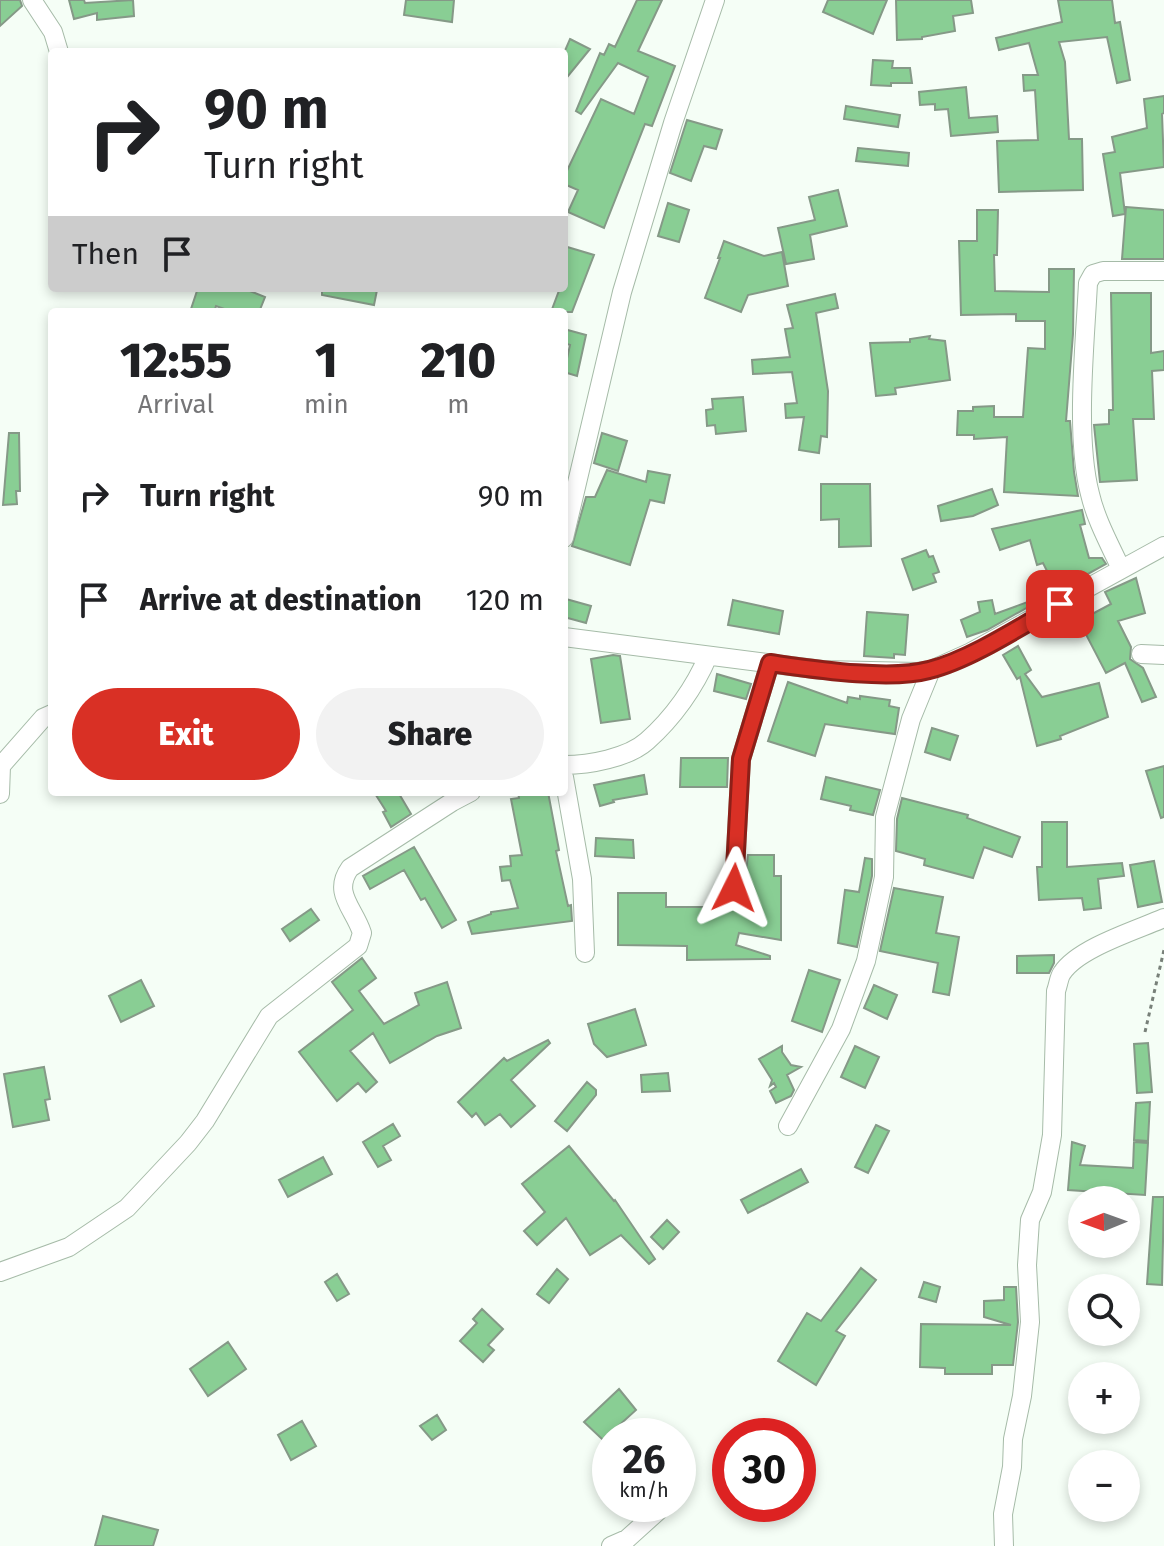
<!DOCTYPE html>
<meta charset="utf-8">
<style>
:root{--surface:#fff;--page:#f2f2f2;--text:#202124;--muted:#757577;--accent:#d93025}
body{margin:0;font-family:"Fira Sans",sans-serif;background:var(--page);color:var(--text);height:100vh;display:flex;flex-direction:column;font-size:30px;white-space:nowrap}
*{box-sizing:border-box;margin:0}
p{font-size:26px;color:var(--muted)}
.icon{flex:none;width:44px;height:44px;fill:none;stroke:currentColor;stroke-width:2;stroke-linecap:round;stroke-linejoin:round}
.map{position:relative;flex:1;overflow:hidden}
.panel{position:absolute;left:48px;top:308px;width:520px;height:488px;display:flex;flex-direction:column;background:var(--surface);border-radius:8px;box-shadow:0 4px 12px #0003}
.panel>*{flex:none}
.hud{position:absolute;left:48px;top:48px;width:520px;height:244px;border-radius:8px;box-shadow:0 4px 12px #0003;background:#fff;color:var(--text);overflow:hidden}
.needle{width:52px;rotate:269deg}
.fabs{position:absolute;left:1068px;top:1186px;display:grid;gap:16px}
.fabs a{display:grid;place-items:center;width:72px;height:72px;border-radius:50%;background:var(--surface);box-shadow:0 4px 12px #0003;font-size:40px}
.speed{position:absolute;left:592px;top:1418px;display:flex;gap:16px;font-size:40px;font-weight:700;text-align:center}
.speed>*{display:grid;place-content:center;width:104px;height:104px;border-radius:50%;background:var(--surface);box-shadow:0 4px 12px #0003;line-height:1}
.speed small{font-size:20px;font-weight:400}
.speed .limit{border:12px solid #d22;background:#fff;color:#111}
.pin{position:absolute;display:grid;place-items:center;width:68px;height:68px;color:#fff;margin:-34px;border-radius:16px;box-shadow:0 4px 12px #0006}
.me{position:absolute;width:88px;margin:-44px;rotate:3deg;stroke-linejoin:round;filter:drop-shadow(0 0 6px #0008)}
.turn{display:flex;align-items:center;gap:28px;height:168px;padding:0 24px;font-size:36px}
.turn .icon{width:104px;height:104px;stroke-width:2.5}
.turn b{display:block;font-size:56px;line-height:68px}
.then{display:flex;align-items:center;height:76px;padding:0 24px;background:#0003;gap:16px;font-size:30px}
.eta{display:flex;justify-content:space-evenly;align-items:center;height:136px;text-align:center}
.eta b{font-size:48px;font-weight:800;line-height:56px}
.action{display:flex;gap:16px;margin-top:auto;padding:16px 24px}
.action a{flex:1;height:92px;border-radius:48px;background:var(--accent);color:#fff;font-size:32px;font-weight:800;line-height:92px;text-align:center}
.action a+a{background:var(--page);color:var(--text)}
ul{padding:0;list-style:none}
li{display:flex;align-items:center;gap:24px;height:104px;padding:0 24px}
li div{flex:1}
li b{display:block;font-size:30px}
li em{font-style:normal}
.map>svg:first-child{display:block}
.building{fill:#89ce94;stroke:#859987;stroke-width:2}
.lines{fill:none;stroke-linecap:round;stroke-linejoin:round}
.street-casing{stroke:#a6bba8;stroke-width:20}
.path{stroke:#788079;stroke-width:3;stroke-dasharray:4 4;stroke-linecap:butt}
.street{stroke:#fff;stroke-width:18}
.route-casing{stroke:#8d1f18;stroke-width:20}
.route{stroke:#d93025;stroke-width:14}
</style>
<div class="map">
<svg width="1164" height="1546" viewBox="0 0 1164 1546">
<rect width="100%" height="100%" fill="#f5fef6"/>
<!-- building -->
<path class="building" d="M0,0h20l2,6 -22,20z
M69,0h15l1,3 48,-3 1,16 -37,4v-7l-23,6z
M406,0h48l-2,22 -48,-7z
M637,0h25l-24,51 37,15 -23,60 -7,-2 -41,104 -36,-16 10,-22 -14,-6v-7l37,-78 33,15 14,-37 -30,-14 -37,51 -5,-3 24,-58 4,2 5,-11 6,3z
M828,0h59l-14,34 -50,-22z
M896,0h75l2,13 -20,3 2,15 -33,6v2l-25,1z
M1058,0h54l3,23 5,-1 10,58 -13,3 -10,-46 -48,5 6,20 4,77h13l1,51 -84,2 -2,-51 41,-1 -3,-50 -11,1 -1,-16h15l-9,-32 -30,7 -3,-12 66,-16z
M570,39l20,10 -26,32v-28z
M873,60l20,1 -1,7h18l2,15h-21v3l-20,-1z
M966,87l3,31 28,-2 1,16 -47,4 -3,-27 -13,1v-6l-15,1 -1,-13z
M1164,96v17l-2,1 2,53 -44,6 5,41 -12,2 -10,-62 12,-2 -3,-15 35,-9 -3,-29z
M846,106l54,9 -2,12 -54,-8z
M687,120l35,10 -6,19 -12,-3 -13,35 -21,-8z
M858,148l51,5 -1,13 -52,-5z
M838,190l9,36 -37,9 4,24 -28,5 -8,-36 37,-8 -6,-23z
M668,203l21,7 -10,32 -21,-6z
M1126,207l38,3v49h-42z
M977,210h21l-1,45h-3l1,36 54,1v-23h25l-1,65 -7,87h4l4,51 4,24 -74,-4 3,-55 -33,2v-4h-17l1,-24h15v-4l21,-1v11h29l5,-69 17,1v-28h-29v-7l-55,1 -2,-74h18z
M724,241l40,15 18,-4 6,34 -40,9 -7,17 -36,-14 15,-40h-2z
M564,246l30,9 -22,57h-21l9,-24h4z
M198,288h44l23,9 -6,15h-26l-17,-6 -2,6h-24z
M322,288h42l13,2 -3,15 -52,-10z
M1111,293h40v60l13,-2v19l-12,1 2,48h-21l4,61 -37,2 -6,-57 15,-1v-14h4z
M835,294l3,14 -22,5 12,78 -1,46 -6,-1 -2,17 -20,-3 5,-33 -18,1 -1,-14 12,-1 -5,-31 -39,2 -1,-14 38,-3 -5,-28 8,-1 -6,-23z
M564,329l22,6 -9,41 -13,-4 6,-27 -6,-2z
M930,336l-1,3 16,2 5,39 -55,8 1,6 -20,2 -6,-53 40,-1v-3z
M743,397l3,34 -30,3 -1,-9 -8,1 -1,-16 7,-1 -1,-10z
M9,433h10l1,58h-4l1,13 -14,1z
M602,433l25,8 -9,30 -24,-8z
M607,470l39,12 2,-11 22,4 -6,28 -14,-3 -20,65 -58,-19 14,-49h9z
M821,484h49l1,62 -32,1v-28l-18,1z
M992,489l6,16 -25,11 -32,5 -3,-15z
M1082,510l3,14 -5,1 9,33h13l4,6 -49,27 -14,-28 -6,2 -7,-25 -30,10 -8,-21z
M926,550l3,7 4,-1 6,16 -6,2 3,8 -23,8 -11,-31z
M1136,578l9,35 -27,8 13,26 -1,12 13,9 13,29 -14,5 -17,-39 -19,10 -27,-52 32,-17 -6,-12z
M1055,592l-68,38 -20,7 -6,-17 19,-8 -2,-10 14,-2 3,14z
M566,599l25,7 -5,17 -22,-6z
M733,600l50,11 -4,23 -51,-9z
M867,612l41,3 -3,40 -11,-1v4l-30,-2z
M1018,646l13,24 -6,4 17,23 57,-14 9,34 -48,19 1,3 -24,7 -17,-69 -3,2 -14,-24z
M613,655l7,1 10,63 -29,4 -10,-64z
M717,674l34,10 -5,15 -32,-8z
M788,682l59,21 1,-6 12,2v-3l30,4 -1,6 10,2 -4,26 -70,-10 -10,32 -47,-15z
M932,728l26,8 -8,24 -25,-8z
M681,758h47l-1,29h-47z
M1164,766v51l-3,1 -15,-47z
M644,775l3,19 -34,6 1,2 -14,4 -6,-21z
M826,777l54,13 -7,25 -23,-5 1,-4 -30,-7z
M374,792h24l13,22 -20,13 -8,-15 3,-1z
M518,792h30l11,58 -3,1 12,55 3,-1 1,16 -100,13 -4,-12 23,-8v-2l27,-4 -8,-28 -8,1 -2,-14 11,-1 -1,-10 12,-1 -11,-56 8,-1z
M902,798l66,17 -1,3 53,19 -8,20 -28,-10 -11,31 -49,-13 1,-6 -29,-8 1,-32z
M1042,822h25v45l55,-4 2,13 -26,3 3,29 -17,2 -2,-12 -43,2 -2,-33h5z
M596,838l37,2 1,18 -39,-2z
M414,847l42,73 -14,8 -17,-30 -4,2 -17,-30 -34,19 -7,-13z
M748,855h26v21h7v64l-42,-7 -3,12 34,11v3l-83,1v-14l-69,-1v-52h48v14h76z
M865,858l7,1v17l-15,71 -19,-4 7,-53 14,2z
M1154,861l8,41 -24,5 -8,-42z
M894,888l49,9 -7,36 23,4 -10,58 -16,-3 5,-29 -58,-12z
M311,909l8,11 -29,21 -8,-12z
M1054,955v8l-5,10h-32v-17z
M362,958l14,20 -17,13 25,33 35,-19 -4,-12 32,-11 14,46 -24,8 -47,27 -17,-30 -23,18 27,31 -11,10 -8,-9 -21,18 -38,-49 54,-42 -21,-28z
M809,970l31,10 -18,52 -30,-11z
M141,980l13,26 -33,16 -12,-26z
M874,985l23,10 -10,24 -23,-11z
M635,1009l11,36 -39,12 -13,-13 -6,-20z
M548,1040l2,3 -39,37 24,26 -24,21 -11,-13 -15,11 -9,-12 -4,4 -14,-15 46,-44 3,3z
M1148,1043l4,49 -15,1 -3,-49z
M782,1046v6l9,13 10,2 -14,8 7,15 -3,6 -15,7 -6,-12 6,-4 -2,-4 -4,3 2,-6 -13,-21z
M855,1046l24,11 -14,31 -24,-11z
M44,1067l6,32 -5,1 4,20 -36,7 -9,-53z
M668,1073l2,18 -28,1 -1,-17z
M587,1082l9,8v5l-29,36 -12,-10z
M1150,1102l-2,39 -14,-1 2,-37z
M393,1124l7,12 -17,10 8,14 -13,7 -15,-25z
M876,1125l13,6 -21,42 -13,-6z
M1072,1142l13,4 -5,19 53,3 1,-26 14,1 -3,52 -77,-5z
M569,1146l45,55 1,-1 40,59 -6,5 -28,-29 -31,20 -24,-37 -29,27 -13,-14 21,-19 -23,-28z
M323,1157l9,17 -44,23 -9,-17z
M801,1169l7,13 -60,31 -7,-13z
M1153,1197h11l-2,88 -15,-1z
M667,1220l12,12 -16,17 -12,-12z
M861,1268l15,12 -40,51 9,5 -29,49 -38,-24 29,-48 14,8z
M557,1269l11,10 -19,24 -12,-9z
M337,1274l12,20 -12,7 -12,-19z
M924,1282l16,5 -4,15 -17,-5z
M1004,1287h12l2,35 -5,43h-21v9h-47v-6l-25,-1 1,-43 90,1 -27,-8v-16l20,-1z
M482,1309l21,20 -15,16 6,5 -11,12 -23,-21 17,-18 -4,-4z
M228,1342l18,27 -38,27 -18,-27z
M619,1389l17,21 -33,30 -19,-18z
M437,1415l9,15 -14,10 -12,-14z
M302,1421l14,25 -25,14 -13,-25z
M103,1516l55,14 -5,16h-58z"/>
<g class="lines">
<defs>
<path id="street" d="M32,0l21,32 6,20
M564,538l58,-246 51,-169 42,-123
M1121,569c-11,-24 -25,-49 -31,-75 -15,-58 -5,-149 -2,-211l5,-9 10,-3h61
M564,637l258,33 96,2 13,-2 40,-18 193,-106
M1141,654l23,1
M564,765c25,0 64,-7 83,-24 26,-23 48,-54 61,-85
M0,767l43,-49 9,-4
M564,777l18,102 3,74
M0,794l1,-28
M734,888l7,-129 29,-96
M788,1126l53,-97 25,-68 18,-84 1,-60 26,-98 20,-49
M0,1272l69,-25 58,-39 61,-65 17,-22 64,-105 89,-70 4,-13c-8,-25 -30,-40 -12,-65l102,-66 19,-10
M611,1546l16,-7 31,-28
M1004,1546l-1,-32 9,-47 1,-28 9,-43 8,-74 -3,-57 3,-45 12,-28 10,-57 4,-144c2,-5 3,-14 6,-18 16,-25 75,-43 102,-55"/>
</defs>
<!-- street casing -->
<use href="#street" class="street-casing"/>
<!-- path -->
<path class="path" d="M1145,1032l19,-82"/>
<!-- street -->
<use href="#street" class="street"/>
</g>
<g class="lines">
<defs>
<path id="route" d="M734,888l7,-129 29,-96c43,6 119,18 159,7 41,-10 94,-45 131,-66"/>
</defs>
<!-- route casing -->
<use href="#route" class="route-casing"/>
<!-- route -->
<use href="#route" class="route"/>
</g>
</svg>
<div class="fabs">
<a><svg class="needle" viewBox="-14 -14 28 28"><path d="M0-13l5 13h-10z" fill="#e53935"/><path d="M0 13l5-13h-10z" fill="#757577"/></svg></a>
<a><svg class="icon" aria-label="search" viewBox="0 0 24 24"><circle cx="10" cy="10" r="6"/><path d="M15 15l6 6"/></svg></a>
<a>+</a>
<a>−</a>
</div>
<div class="speed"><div>26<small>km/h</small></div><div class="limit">30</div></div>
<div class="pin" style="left:1060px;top:604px;background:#d93025"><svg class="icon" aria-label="arrive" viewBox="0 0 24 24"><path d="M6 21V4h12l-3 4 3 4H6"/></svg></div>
<svg class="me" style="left:734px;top:888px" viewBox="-20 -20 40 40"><path d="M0-17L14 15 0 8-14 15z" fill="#d93025" stroke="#fff" stroke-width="4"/></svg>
<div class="hud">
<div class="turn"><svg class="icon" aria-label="right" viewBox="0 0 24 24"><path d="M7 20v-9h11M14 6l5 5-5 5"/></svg><div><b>90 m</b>Turn right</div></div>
<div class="then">Then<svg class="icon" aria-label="arrive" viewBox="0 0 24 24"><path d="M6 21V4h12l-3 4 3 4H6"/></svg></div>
</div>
<section class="panel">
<div class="eta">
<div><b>12:55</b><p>Arrival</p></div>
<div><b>1</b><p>min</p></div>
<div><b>210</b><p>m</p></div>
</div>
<ul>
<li><svg class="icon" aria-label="right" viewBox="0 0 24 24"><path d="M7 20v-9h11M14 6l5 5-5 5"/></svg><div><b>Turn right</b></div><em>90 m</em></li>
<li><svg class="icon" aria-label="arrive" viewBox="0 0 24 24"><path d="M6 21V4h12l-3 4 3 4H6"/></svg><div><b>Arrive at destination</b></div><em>120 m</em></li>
</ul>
<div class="action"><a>Exit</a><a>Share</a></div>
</section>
</div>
